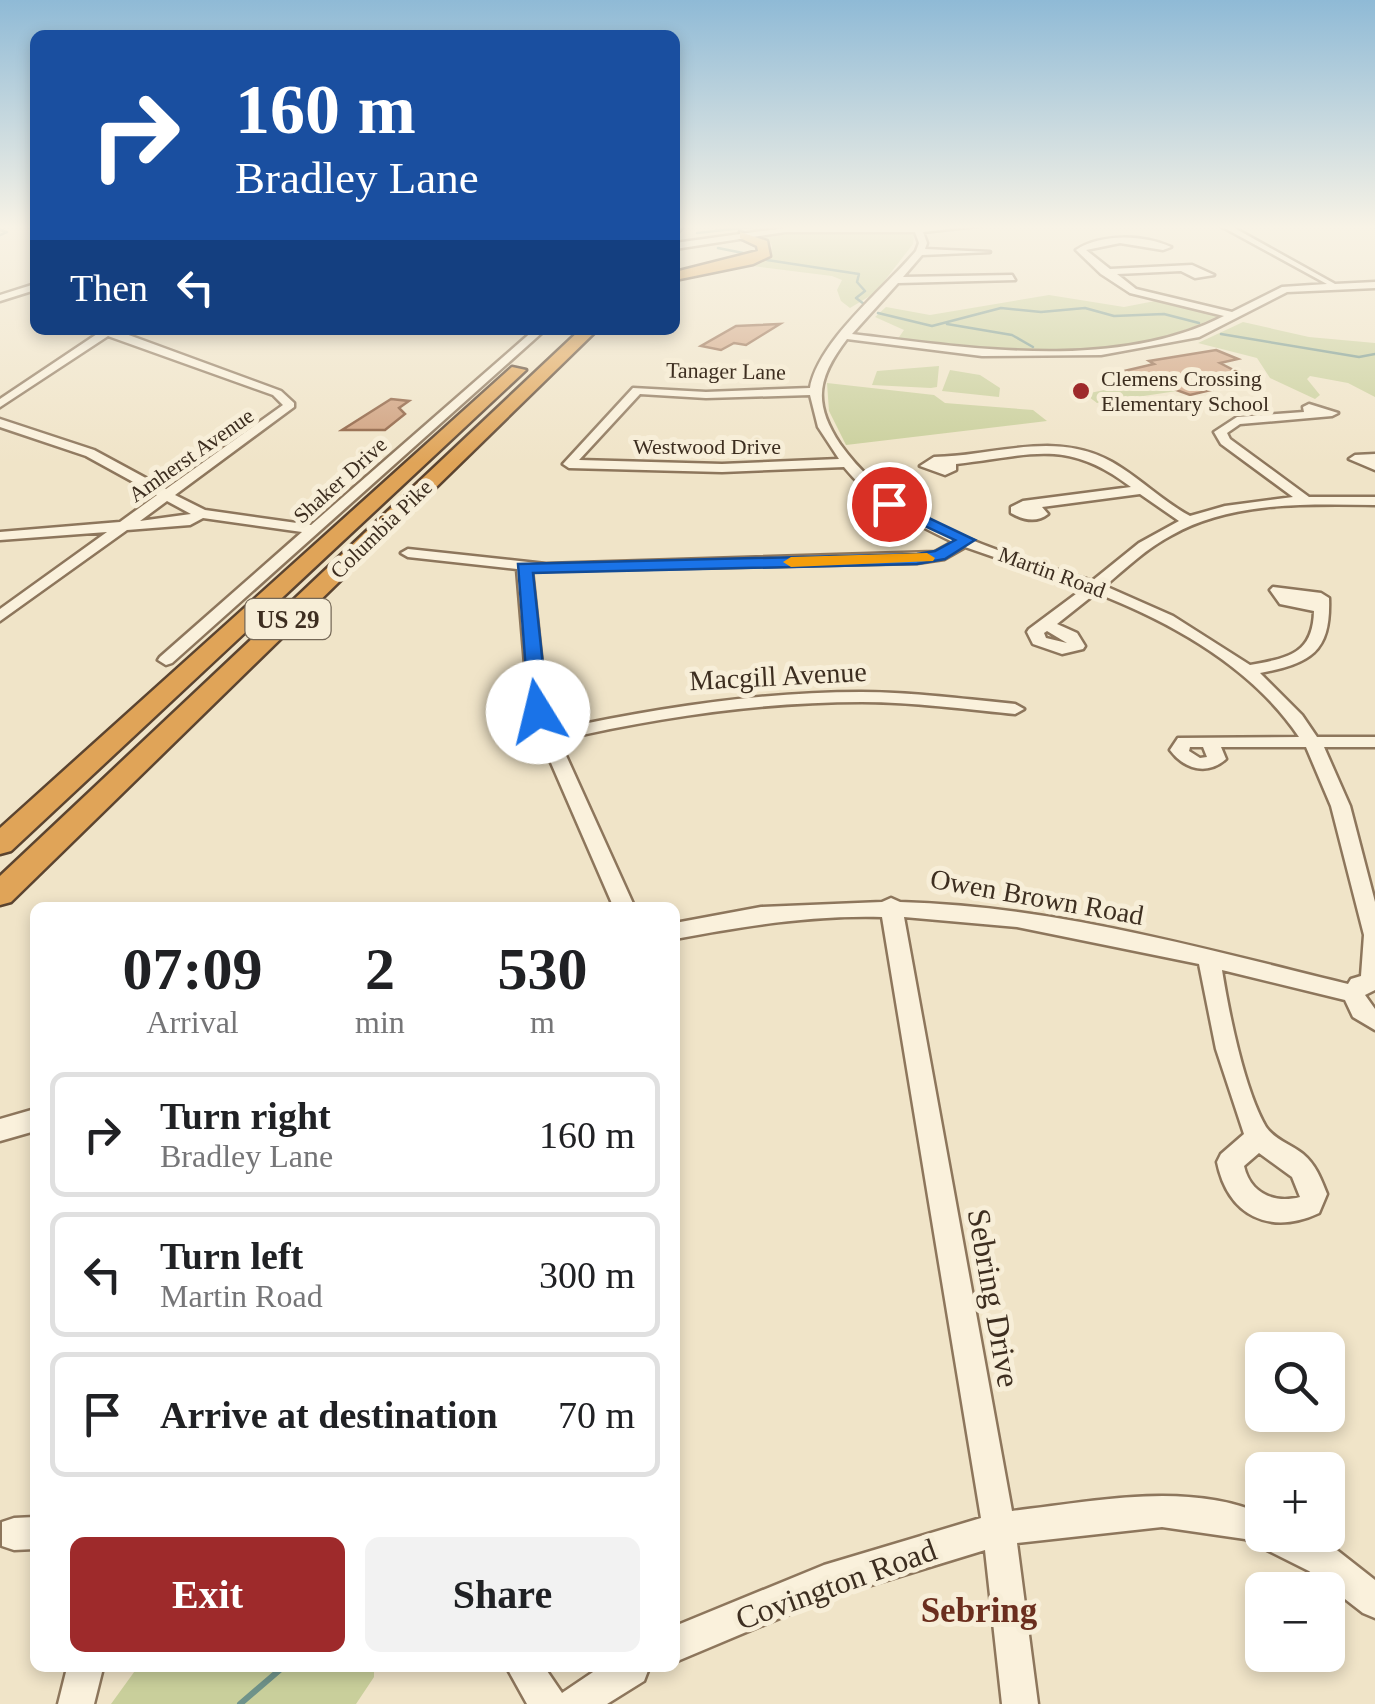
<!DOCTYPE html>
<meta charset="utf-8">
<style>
:root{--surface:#fff;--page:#f2f2f2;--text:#202124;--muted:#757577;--line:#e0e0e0;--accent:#9e2a2b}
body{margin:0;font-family:"Times New Roman",serif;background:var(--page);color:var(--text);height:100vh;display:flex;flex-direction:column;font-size:38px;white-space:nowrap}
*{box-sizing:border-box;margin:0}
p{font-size:32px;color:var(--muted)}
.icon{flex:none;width:55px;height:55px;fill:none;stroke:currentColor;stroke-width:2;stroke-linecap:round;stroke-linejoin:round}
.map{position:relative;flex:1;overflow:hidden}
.sheet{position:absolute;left:30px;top:902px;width:650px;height:770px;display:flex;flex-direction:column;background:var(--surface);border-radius:15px;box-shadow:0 5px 15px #0003}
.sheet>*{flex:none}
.guide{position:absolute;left:30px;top:30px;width:650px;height:305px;border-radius:15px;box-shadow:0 5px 15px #0003;background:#1a4fa0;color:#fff;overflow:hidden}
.controls{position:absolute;left:1245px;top:1332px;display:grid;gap:20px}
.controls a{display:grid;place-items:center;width:100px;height:100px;border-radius:15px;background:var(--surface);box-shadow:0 5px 15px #0003;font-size:50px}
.pin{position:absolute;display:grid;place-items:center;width:85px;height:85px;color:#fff;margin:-42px;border:5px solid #fff;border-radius:50%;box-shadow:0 2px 10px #0007}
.me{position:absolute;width:110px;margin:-55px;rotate:351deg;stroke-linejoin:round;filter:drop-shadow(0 0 8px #0008)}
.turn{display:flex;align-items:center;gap:35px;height:210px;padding:0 40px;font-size:45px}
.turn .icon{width:130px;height:130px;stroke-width:2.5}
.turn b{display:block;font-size:70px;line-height:85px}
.then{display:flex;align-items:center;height:95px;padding:0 40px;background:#0003;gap:20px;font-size:38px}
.eta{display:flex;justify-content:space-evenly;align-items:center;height:170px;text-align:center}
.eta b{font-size:60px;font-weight:700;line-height:70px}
.primary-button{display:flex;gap:20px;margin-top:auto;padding:20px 40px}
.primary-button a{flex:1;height:115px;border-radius:15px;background:var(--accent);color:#fff;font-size:40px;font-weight:700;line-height:115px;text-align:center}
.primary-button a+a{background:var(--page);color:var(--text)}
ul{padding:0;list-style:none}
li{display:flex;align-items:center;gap:30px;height:125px;margin:0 20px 15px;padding:0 20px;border:5px solid var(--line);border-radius:15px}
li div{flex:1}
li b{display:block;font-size:38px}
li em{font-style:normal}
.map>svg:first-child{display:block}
.green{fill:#c9cf9b}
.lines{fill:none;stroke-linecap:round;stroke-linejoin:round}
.stream-far1{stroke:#6f938a;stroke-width:2.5}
.stream{stroke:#6f938a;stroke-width:6}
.building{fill:#cf9f7d;stroke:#8d5f41;stroke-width:2.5}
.minor-casing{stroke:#8d765c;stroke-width:5}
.highway-casing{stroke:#5b4430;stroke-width:5}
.minor{fill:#faf1dc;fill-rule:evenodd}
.highway{fill:#e0a458;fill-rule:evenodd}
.route{fill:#1a73e8;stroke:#114b97;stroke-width:2.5}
.slow{fill:#f59e0b}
.poi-dot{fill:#9e2a2b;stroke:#f7eed8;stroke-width:4}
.labels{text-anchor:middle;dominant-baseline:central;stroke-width:10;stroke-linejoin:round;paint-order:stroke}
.far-street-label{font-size:22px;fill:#3d2e20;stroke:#f7eed8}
.far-poi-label{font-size:22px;fill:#3d2e20;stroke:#f7eed8;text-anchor:start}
.shield{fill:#f7eed8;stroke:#756857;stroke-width:2.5}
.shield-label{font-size:25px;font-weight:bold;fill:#3d2e20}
.street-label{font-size:28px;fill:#3d2e20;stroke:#f7eed8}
.near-street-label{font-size:32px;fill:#3d2e20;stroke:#f7eed8}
.near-neighbourhood-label{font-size:35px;font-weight:bold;fill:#6b2e1e;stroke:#f7eed8}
</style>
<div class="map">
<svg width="1375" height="1704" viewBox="0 0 1375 1704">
<rect width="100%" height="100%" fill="#f0e4c8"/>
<!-- green -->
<path class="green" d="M807,231l94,1 13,3 -1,9 -38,49 -25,15 -9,-7 -4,-11 5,-10 -10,-4 -79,-10 -34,3 51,-14 2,-10 -9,-9z
M1049,295l75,12 31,-6 63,15c-96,48 -218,36 -321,24l7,-10 -29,-13 11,-10 44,8z
M1243,322l66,15 66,6v54l-27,-14 -38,-7 -3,3 13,16 -5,4 -45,-21 -13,-20 -59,-15z
M939,366l-2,21 -6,1 -59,-3 5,-14z
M950,370l30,5 20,13 -1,9 -57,-6z
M1153,380l24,11 -80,12 -12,-9z
M827,383l107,12 11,8 88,7 14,11 -201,24 -17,-34z
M137,1668h237v9l-18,27h-245z"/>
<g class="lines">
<!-- stream-far1 -->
<path class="stream-far1" d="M20,225l15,2
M0,227l16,-2
M0,230l7,2 -7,3
M697,233l71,-8
M718,248l25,5
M767,260l92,14 -2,8 8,9 -9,7 8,6
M878,313l54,13 69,-18 40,4 44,-4 29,8 50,-2 35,9
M947,324l65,11 21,12
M1221,334l138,23 16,-3"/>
<!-- stream -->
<path class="stream" d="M240,1704l42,-36"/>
</g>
<!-- building -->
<path class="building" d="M780,324l-34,21 -12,-2 -13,7 -20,-4 35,-20z
M1216,350l22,9 -18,4 23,12 -42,9 10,6 -21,5 -66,-24 30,-7 -5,-3z
M391,399l18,2 -10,7 6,6 -20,16h-43z"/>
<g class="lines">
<defs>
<path id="minor" d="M986,225l-63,7 4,11 -2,6 65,3 -68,3 -19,22 109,-2 3,5 -117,3 -46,51c117,14 263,38 372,-18l-94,-23 -29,-19 -25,-24c26,-17 68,-15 95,-3l-8,3 -43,-7 -34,7 24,19 82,-4 22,10 -19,3 -14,-7 -64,3 19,15 96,23 50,-25 45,-3 -108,-59h10l106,59 40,-2v6l-88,4 -88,45 -98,18 -119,1 -135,-17c-29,38 -35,63 -7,105 59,83 161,107 252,137l47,-38 40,-22 -39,-27 -98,13 6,7c-11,9 -25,6 -37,-1v-6l12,-6 108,-14c-66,-50 -100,-31 -175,-23v6l-11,5 -25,-9 14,-9c61,-1 121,-27 178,5 28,16 50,39 78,54l35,-10 68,-9 -72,-53 -7,-12 23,-15 67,-5 -1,-5 6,-3 29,9 -6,3 -92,8 -13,9 3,6 79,58h66v8c-67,-1 -143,-4 -203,30 -25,13 -46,33 -67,51l68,30 77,49c37,-7 63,-10 64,-54l-34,-7 -10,-14 3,-3 48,6 8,5c2,55 -19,65 -69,75l42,42 15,22h58v10h-51l26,59 25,96v88l-10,5 10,14v21l-22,-13 -8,-17 -123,-30c7,43 22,119 44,157 9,13 26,18 37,27 13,11 18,25 24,40l-8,19c-49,23 -91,3 -102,-51l4,-8 23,-20 -28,-85 -17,-85 -182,-37 -113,-10 108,594c79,-9 175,-30 250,3v21h47l24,12 42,33v38l-12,-5 -54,-42 -64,-32 -83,-12 -145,16 21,161h-36l-17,-154 -160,49 -150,63v-36l149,-61 157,-47 -99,-601c-70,-2 -138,9 -207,22v-16l86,-16 121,-5 9,-4 9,4c152,4 301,46 448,82l3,-5 10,-3 3,-41 -33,-129 -25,-59h-85l5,12c-19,17 -42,10 -56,-9l8,-12 121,-1c-47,-70 -126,-114 -203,-144l-39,31 20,9 8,13 -2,3 -21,5 -29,-10 -6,-12 2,-3 55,-41 -119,-41 -21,12 -27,4 -385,8 15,141 8,18c101,-22 203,-38 306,-38 51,0 103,7 154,12l9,5 -9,5c-51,-5 -102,-12 -153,-12 -102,0 -203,15 -303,38l76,168h-21l-85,-196 -12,-143 -109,-12 -7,-4 7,-4 138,15 389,-12 18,-10c-40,-19 -81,-40 -109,-75l-122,5 -153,-4 -6,-4 70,-76 73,4 104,-4c9,-48 74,-99 106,-137l3,-8 -4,-11h-130l-110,17v-6l110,-15zM640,394l66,4 104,-3 8,32 21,32 -117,5 -143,-4zM1047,631l20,12 -21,-5 -2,-5zM1190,747h13l4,10 -7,1 -11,-7zM1259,1153l33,24 8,20c-26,7 -50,-4 -56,-31z
M35,284v6l-35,11v-6z
M103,330h12l166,61 13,12v4l-119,88 30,15 106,15 223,-195h11l-373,333 -6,2 -8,-5 2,-3 142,-125 -99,-14 -13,7 -63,5 -127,91v-12l107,-77 -107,8v-8l120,-10 37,-27 -71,-39 -86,-29v-8l94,31 72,39 117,-84 -10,-10 -165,-59 -108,71v-8zM167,501l24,13 -51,7z
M1375,454v16l-26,-11 6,-4z
M35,1109v22l-35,10v-22z
M35,1517v32l-21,1 -12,-4v-24l12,-4z
M67,1668h36l-9,36h-36z
M507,1668h38l17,25 37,-25h50l-5,13 -37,23h-80z"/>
<path id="highway" d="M675,225h9l-9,11z
M740,232l27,9 3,15 -17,8 -78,16v-8l83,-21 -1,-5 -17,-8z
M580,330h17l-586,572 -11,3v-29z
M512,367l14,3 -515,481 -11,3v-26z"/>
</defs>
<!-- minor casing -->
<use href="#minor" class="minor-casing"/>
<!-- highway casing -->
<use href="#highway" class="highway-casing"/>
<!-- minor -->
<use href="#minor" class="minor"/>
<!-- highway -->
<use href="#highway" class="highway"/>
</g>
<!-- sky -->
<linearGradient id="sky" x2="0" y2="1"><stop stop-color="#8fbad6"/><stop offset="0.49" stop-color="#f8f3e6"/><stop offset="1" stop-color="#f8f3e6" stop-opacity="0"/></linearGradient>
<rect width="1375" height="463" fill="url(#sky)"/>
<!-- route -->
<path class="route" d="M889,499l86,41 -30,19 -28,5 -384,9 15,139 -10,6 -9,-6 -11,-148 399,-10 18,-3 20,-11 -71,-33v-7z"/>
<!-- slow -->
<path class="slow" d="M927,553l8,5 -2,3 -142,6 -8,-5 8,-5z"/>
<!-- markers -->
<circle class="poi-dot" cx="1081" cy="391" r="10"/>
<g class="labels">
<!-- far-street labels -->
<g class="far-street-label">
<text transform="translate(726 371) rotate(1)">Tanager Lane</text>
<text x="707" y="446">Westwood Drive</text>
<text transform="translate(191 455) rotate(-35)">Amherst Avenue</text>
<text transform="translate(340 480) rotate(-42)">Shaker Drive</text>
<text transform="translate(381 529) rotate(-44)">Columbia Pike</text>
<text transform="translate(1052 572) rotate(20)">Martin Road</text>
</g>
<!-- far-poi labels -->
<g class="far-poi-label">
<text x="1101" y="378">Clemens Crossing<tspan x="1101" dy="25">Elementary School</tspan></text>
</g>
<!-- shield labels -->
<rect class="shield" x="245.5" y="599" width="85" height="40" rx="8"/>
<g class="shield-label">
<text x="288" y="619">US 29</text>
</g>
<!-- street labels -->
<g class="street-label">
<text transform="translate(778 676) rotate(-3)">Macgill Avenue</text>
<text transform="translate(1037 897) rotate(10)">Owen Brown Road</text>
</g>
<!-- near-street labels -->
<g class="near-street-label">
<text transform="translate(994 1298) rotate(80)">Sebring Drive</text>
<text transform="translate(836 1584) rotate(-20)">Covington Road</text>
</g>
<!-- near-neighbourhood labels -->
<g class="near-neighbourhood-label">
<text x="979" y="1610">Sebring</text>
</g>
</g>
</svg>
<div class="controls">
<a><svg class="icon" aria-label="search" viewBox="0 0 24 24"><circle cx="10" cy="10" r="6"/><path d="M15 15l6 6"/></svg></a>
<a>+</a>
<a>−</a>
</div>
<div class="pin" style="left:889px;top:504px;background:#d93025"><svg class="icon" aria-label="arrive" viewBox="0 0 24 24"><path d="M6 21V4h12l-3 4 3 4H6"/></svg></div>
<svg class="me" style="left:538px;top:712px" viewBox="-20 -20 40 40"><circle r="19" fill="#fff"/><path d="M0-13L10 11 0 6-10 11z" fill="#1a73e8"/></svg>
<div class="guide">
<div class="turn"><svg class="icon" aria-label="right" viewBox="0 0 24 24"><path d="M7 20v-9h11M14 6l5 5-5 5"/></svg><div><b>160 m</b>Bradley Lane</div></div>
<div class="then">Then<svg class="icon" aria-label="left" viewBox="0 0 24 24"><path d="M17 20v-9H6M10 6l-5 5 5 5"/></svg></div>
</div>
<section class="sheet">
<div class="eta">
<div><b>07:09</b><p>Arrival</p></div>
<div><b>2</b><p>min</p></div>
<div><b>530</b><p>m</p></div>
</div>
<ul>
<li><svg class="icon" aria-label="right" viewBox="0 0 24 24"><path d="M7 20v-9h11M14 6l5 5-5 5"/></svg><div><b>Turn right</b><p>Bradley Lane</p></div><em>160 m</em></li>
<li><svg class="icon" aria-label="left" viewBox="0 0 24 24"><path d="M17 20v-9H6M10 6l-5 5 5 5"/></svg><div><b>Turn left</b><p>Martin Road</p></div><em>300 m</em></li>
<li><svg class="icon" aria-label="arrive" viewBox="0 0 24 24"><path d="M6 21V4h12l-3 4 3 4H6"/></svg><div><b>Arrive at destination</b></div><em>70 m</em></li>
</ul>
<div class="primary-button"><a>Exit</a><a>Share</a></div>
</section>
</div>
